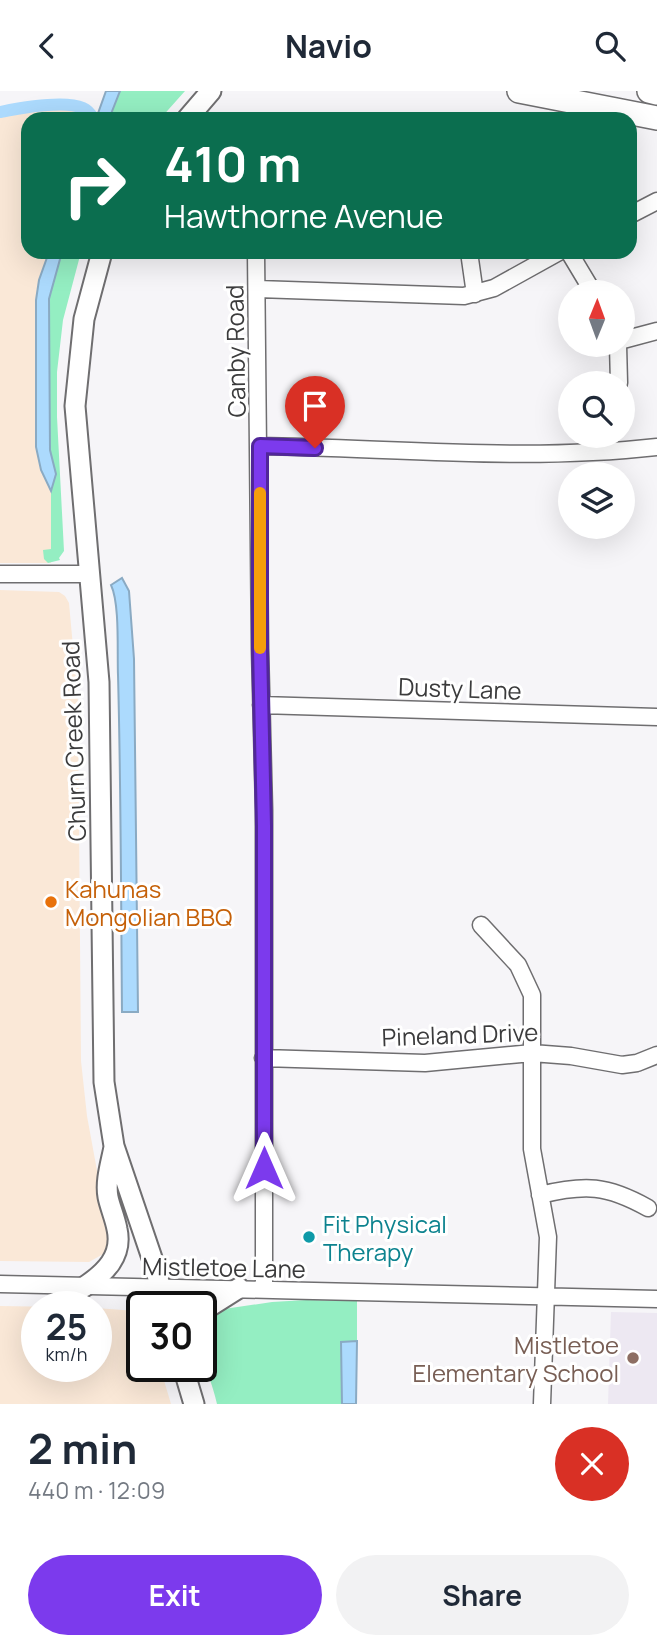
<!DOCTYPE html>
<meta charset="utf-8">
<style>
:root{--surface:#fff;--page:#f2f2f3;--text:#1f2937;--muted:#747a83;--accent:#7c3aed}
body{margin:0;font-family:Manrope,sans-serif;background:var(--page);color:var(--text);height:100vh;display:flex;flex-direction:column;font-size:26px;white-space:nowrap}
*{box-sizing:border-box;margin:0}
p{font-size:23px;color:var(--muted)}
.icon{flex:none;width:38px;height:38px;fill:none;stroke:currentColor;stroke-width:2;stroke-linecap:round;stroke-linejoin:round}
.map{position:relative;height:1313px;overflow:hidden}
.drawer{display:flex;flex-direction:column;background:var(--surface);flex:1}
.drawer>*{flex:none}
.guide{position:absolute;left:21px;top:21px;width:616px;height:147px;border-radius:21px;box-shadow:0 7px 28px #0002;background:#0b6e4f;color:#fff;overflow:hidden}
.needle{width:46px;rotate:1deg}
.fabs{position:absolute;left:558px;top:189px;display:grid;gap:14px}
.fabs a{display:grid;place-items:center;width:77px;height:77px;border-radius:50%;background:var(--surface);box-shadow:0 7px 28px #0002;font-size:35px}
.speed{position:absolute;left:21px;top:1200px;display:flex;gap:14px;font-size:35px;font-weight:700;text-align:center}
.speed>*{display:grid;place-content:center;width:91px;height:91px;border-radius:50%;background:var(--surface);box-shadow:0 7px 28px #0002;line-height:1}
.speed small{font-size:18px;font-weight:400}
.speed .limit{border:4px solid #111;border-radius:10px;background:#fff;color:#111}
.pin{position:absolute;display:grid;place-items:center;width:60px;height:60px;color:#fff;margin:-72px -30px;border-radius:50% 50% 50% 0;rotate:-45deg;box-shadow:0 0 7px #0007}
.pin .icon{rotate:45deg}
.me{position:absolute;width:77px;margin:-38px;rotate:0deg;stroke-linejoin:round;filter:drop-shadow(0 0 5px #0008)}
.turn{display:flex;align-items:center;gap:24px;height:147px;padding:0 28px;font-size:32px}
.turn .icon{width:91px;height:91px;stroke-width:2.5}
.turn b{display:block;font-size:49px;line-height:60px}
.round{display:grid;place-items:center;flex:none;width:74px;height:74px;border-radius:37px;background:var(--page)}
.summary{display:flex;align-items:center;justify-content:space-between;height:119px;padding:0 28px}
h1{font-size:42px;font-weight:700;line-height:52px}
.action{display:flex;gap:14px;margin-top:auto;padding:14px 28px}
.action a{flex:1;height:80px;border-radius:42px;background:var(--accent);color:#fff;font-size:28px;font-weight:700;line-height:80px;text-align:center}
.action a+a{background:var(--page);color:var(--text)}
header{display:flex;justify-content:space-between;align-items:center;height:91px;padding:0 28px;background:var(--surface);font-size:32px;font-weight:700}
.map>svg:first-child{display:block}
.commercial{fill:#fae8d7}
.built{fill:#ede8f2}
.green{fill:#94eec2}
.water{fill:#acdafd;stroke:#8aaac3;stroke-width:2}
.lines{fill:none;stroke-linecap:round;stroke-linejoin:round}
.canal{stroke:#acdafd;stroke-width:12}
.minor-casing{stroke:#6f6e70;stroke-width:19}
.major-casing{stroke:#6f6e70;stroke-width:23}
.highway-casing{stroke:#6f6e70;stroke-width:26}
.minor{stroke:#fff;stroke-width:16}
.major{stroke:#fff;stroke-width:19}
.highway{stroke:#fff;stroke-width:23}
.route-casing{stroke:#51269a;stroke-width:18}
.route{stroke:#7c3aed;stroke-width:12}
.slow{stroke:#f59e0b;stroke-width:12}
.food-dot{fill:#e8710a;stroke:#fff;stroke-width:2.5}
.culture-dot{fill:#0f9aa8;stroke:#fff;stroke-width:2.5}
.education-dot{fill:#8d6e63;stroke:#fff;stroke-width:2.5}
.labels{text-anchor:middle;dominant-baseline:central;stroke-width:6;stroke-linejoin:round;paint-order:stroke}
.street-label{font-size:24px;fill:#3b3b3c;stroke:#fff}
.food-label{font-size:24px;fill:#c56008;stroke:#fff;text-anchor:start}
.culture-label{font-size:24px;fill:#0d838f;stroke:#fff;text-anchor:start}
.education-label{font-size:24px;fill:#785e54;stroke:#fff;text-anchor:end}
</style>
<header><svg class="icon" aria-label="back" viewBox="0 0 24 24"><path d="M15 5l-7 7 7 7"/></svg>Navio<svg class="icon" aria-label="search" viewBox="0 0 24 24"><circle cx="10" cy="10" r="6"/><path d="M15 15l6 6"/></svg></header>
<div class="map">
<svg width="657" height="1313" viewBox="0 0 657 1313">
<rect width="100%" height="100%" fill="#f6f5f8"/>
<!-- commercial -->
<path class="commercial" d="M38,17l41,1 13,10h-64v133h21l-11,33 -3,31 1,131 5,23 10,21v72h-51v-448z
M0,499l59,2 6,4 4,7 9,99 3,359 6,55 22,120 -4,17 -16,9 -89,-1z
M0,1215l63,1h-26v60h59v-59l40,3 6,4v52h18l11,37h-171z"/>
<!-- built -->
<path class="built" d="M611,1221l46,1v91h-49z"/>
<!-- green -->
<path class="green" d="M120,0h65l-25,28h-51z
M62,161h19l-18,68 -6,52v45l7,134 -5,7 1,2 -12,3 -4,-4 -1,-9 8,-1v-58l5,-17 -6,-24 -1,-151z
M306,1209l51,1v40l-16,1v62h-124c-6,-31 -35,-80 6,-93l1,-2 48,-7z"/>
<!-- water -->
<path class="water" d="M106,0h14l-11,28h-13z
M49,161h13l-13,47 1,151 6,24 -5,17 -10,-21 -5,-23v-147l3,-20z
M122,487l7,13 5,68 4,353h-16c-1,-112 -1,-225 -4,-337 -1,-23 2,-71 -7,-90z
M357,1250l-1,63h-14l-1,-62z"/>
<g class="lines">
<!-- canal -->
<path class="canal" d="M0,21c20,-4 64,-12 83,-4 5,2 8,6 11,11"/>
<defs>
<path id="minor" d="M630,124l27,-14
M256,161l4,397 4,161v479
M469,161l6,42
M569,161l24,40
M258,198l206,7 30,-8 65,-36
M623,249l34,-9
M618,254l1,38
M260,355c132,2 265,16 397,1
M0,483h89
M261,614l396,12
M481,834l37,40 14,30v154l16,88 -6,167
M263,967l162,5 107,-10 39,3 51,9 15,-2 20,-8
M540,1104c45,-11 67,-10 108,13
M0,1193c219,6 438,8 657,15"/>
<path id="major" d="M187,28l24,-28
M102,161l-18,67 -9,87 24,276 5,400 10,64 40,118 12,43
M84,1196c21,-14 39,-31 33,-58 -2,-11 -7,-22 -9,-32 -3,-16 3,-34 6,-50
M201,1221l38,-24
M183,1276l11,37"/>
<path id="highway" d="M519,0l138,27
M649,0l8,2"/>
</defs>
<!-- minor casing -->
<use href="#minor" class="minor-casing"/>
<!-- major casing -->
<use href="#major" class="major-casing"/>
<!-- highway casing -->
<use href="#highway" class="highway-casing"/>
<!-- minor -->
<use href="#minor" class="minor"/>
<!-- major -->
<use href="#major" class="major"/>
<!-- highway -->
<use href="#highway" class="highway"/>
</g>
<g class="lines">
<defs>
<path id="route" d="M264,1077v-342l-4,-177v-203l55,2"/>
</defs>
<!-- route casing -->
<use href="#route" class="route-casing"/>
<!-- route -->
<use href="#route" class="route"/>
<!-- slow -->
<path class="slow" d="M260,402v155"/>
</g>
<!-- markers -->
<circle class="food-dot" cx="51" cy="811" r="7"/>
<circle class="culture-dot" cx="309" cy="1146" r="7"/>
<circle class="education-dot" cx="633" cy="1267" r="7"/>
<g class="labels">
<!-- street labels -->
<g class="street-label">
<text transform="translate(235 260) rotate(-91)">Canby Road</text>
<text transform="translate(460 597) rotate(2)">Dusty Lane</text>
<text transform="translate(73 650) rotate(-92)">Churn Creek Road</text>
<text transform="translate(460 943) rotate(-2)">Pineland Drive</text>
<text transform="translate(224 1176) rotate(1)">Mistletoe Lane</text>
</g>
<!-- food labels -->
<g class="food-label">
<text x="65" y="797">Kahunas<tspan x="65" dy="28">Mongolian BBQ</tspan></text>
</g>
<!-- culture labels -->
<g class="culture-label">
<text x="323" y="1132">Fit Physical<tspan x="323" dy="28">Therapy</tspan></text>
</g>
<!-- education labels -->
<g class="education-label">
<text x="619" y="1253">Mistletoe<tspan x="619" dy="28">Elementary School</tspan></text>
</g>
</g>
</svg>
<div class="fabs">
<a><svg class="needle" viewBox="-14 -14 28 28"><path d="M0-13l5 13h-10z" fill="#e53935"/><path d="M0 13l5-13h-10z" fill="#747a83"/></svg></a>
<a><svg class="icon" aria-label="search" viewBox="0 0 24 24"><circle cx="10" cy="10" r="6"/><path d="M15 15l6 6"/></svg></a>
<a><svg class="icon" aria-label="layers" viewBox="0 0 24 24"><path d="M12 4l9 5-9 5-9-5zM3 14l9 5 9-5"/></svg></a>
</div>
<div class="speed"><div>25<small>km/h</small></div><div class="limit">30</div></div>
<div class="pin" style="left:315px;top:357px;background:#d93025"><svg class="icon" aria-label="arrive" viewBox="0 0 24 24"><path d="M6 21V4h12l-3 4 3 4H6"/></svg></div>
<svg class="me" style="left:264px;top:1077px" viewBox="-20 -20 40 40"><path d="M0-17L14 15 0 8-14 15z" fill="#7c3aed" stroke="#fff" stroke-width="4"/></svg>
<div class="guide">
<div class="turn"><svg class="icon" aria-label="right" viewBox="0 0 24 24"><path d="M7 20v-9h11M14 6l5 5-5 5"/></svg><div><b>410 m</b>Hawthorne Avenue</div></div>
</div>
</div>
<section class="drawer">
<div class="summary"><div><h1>2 min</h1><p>440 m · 12:09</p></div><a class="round" style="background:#d93025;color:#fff"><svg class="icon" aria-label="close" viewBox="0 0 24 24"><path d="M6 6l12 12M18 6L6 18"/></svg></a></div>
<div class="action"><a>Exit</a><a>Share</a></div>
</section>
